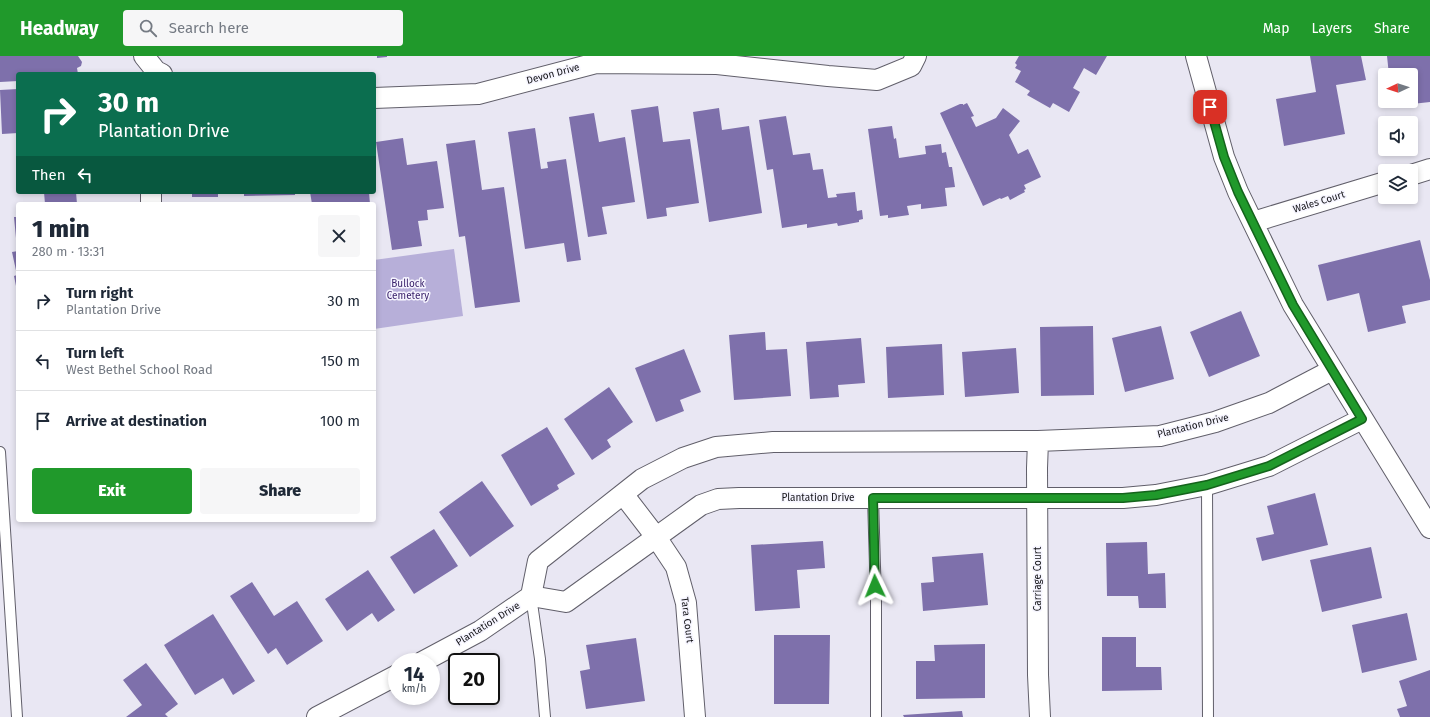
<!DOCTYPE html>
<meta charset="utf-8">
<style>
:root{--surface:#fff;--page:#f6f6f7;--text:#1f2937;--muted:#747a83;--line:#e0e1e3;--accent:#20992b}
body{margin:0;font-family:"Fira Sans",sans-serif;background:var(--page);color:var(--text);height:100vh;display:flex;flex-direction:column;font-size:15px;white-space:nowrap}
*{box-sizing:border-box;margin:0}
p{font-size:13px;color:var(--muted)}
.icon{flex:none;width:22px;height:22px;fill:none;stroke:currentColor;stroke-width:2;stroke-linecap:round;stroke-linejoin:round}
.map{position:relative;flex:1;overflow:hidden}
.details{position:absolute;left:16px;top:146px;width:360px;height:320px;display:flex;flex-direction:column;background:var(--surface);border-radius:4px;box-shadow:0 2px 6px #0003}
.details>*{flex:none}
.banner{position:absolute;left:16px;top:16px;width:360px;height:122px;border-radius:4px;box-shadow:0 2px 6px #0003;background:#0b6e4f;color:#fff;overflow:hidden}
.needle{width:26px;rotate:266deg}
.fabs{position:absolute;left:1378px;top:12px;display:grid;gap:8px}
.fabs a{display:grid;place-items:center;width:40px;height:40px;border-radius:4px;background:var(--surface);box-shadow:0 2px 6px #0003;font-size:20px}
.speed{position:absolute;left:388px;top:597px;display:flex;gap:8px;font-size:20px;font-weight:700;text-align:center}
.speed>*{display:grid;place-content:center;width:52px;height:52px;border-radius:50%;background:var(--surface);box-shadow:0 2px 6px #0003;line-height:1}
.speed small{font-size:10px;font-weight:400}
.speed .limit{border:2px solid #111;border-radius:6px;background:#fff;color:#111}
.pin{position:absolute;display:grid;place-items:center;width:34px;height:34px;color:#fff;margin:-17px;border-radius:8px;box-shadow:0 2px 6px #0006}
.me{position:absolute;width:44px;margin:-22px;rotate:358deg;stroke-linejoin:round;filter:drop-shadow(0 0 3px #0008)}
.turn{display:flex;align-items:center;gap:14px;height:84px;padding:0 16px;font-size:18px}
.turn .icon{width:52px;height:52px;stroke-width:2.5}
.turn b{display:block;font-size:28px;line-height:34px}
.then{display:flex;align-items:center;height:38px;padding:0 16px;background:#0003;gap:8px;font-size:15px}
.round{display:grid;place-items:center;flex:none;width:42px;height:42px;border-radius:4px;background:var(--page)}
.headline{display:flex;align-items:center;justify-content:space-between;height:68px;padding:0 16px}
h1{font-size:24px;font-weight:800;line-height:30px}
.action{display:flex;gap:8px;margin-top:auto;padding:8px 16px}
.action a{flex:1;height:46px;border-radius:4px;background:var(--accent);color:#fff;font-size:16px;font-weight:800;line-height:46px;text-align:center}
.action a+a{background:var(--page);color:var(--text)}
ul{padding:0;list-style:none}
li{display:flex;align-items:center;gap:12px;height:60px;padding:0 16px;border-top:1px solid var(--line)}
li div{flex:1}
li b{display:block;font-size:15px}
li em{font-style:normal}
header{display:flex;align-items:center;gap:24px;box-sizing:border-box;height:56px;padding:0 20px;background:var(--accent);color:#fff}
header strong{font-size:19px}
nav{display:flex;gap:22px;margin-inline-start:auto;font-size:14px}
.search{width:280px;height:36px;background:var(--page);display:flex;align-items:center;gap:10px;box-sizing:border-box;padding:0 14px;border-radius:4px;color:var(--muted);font-size:15px}
.map>svg:first-child{display:block}
.green{fill:#b7afd9}
.building{fill:#7e70ab}
.lines{fill:none;stroke-linecap:round;stroke-linejoin:round}
.service-casing{stroke:#615f6a;stroke-width:12}
.minor-casing{stroke:#615f6a;stroke-width:22}
.service{stroke:#fff;stroke-width:10}
.minor{stroke:#fff;stroke-width:20}
.route-casing{stroke:#15631c;stroke-width:10}
.route{stroke:#20992b;stroke-width:7}
.labels{text-anchor:middle;dominant-baseline:central;stroke-width:3;stroke-linejoin:round;paint-order:stroke}
.street-label{font-size:10px;fill:#131317;stroke:#f6f5ff}
.park-label{font-size:10px;fill:#3b236c;stroke:#f6f5ff}
</style>
<header>
<strong>Headway</strong>
<div class="search"><svg class="icon" aria-label="search" viewBox="0 0 24 24"><circle cx="10" cy="10" r="6"/><path d="M15 15l6 6"/></svg>Search here</div>
<nav><a>Map</a><a>Layers</a><a>Share</a></nav>
</header>
<div class="map">
<svg width="1430" height="661" viewBox="0 0 1430 661">
<rect width="100%" height="100%" fill="#e9e7f3"/>
<!-- green -->
<path class="green" d="M454,193l9,67 -89,13v-69z"/>
<!-- building -->
<path class="building" d="M0,0h78l4,6 -1,4 -4,2 1,6h-25v-1l-35,1v7l-18,1z
M377,0h10v1l-10,1z
M1019,0h88l-11,19 -12,-7 -11,20 7,4 -11,20 -16,-9 -3,5 -23,-13 3,-4 -15,-9 6,-11 -6,-3 2,-3 -2,-2z
M1310,0h51l5,24 -30,5 9,49 -61,12 -8,-47 40,-7z
M1387,0h43v46l-27,3 -1,-4h9v-26h-22z
M18,33v44l-16,1 -2,-44z
M967,47l7,13 -3,1 5,10 20,-9 7,-10 17,13 -11,14 9,19 10,-5 13,28 -17,8 2,4 -2,1 1,2 -15,8 -2,-4 -7,3 -1,-1 -17,8 -43,-93 20,-9h3v1z
M658,50l5,36 27,-3 9,64 -33,5 1,8 -20,3 -16,-109z
M719,52l3,22 27,-4 13,87 -53,9 -16,-110z
M594,57l5,29 26,-5 10,65 -33,5 5,27 -19,3 -19,-120z
M786,60l7,39 17,-2 3,17 10,-1 5,29 9,-1 -1,-3 19,-2 2,19 5,-1 1,9 -4,1v2l-21,4 -1,-3 -30,5v-4l-25,4 -9,-59 -6,1 -8,-50z
M892,70l2,13 2,-1 3,20 27,-4 -1,-8 16,-2 1,9 4,-1 3,15h3l3,20 -10,1 2,18 -26,3v-5l-14,2 2,9 -21,3v-3l-8,1 -12,-87z
M535,72l6,41 7,-1 -1,-6 19,-3 15,101 -14,2 -3,-19 -39,6 -17,-117z
M403,82l4,27 30,-4 7,47 -17,2 1,10 -10,1 4,25 -30,4 -16,-108z
M475,84l7,50 22,-3 16,115 -45,6 -10,-72 -6,1 -13,-93z
M44,136h32l1,12h-32z
M192,136h26v5h-26z
M244,136h51v3l-51,1z
M310,136h59l1,12h-58z
M14,161h4v21h-2z
M1420,184l10,40v20l-28,6 4,17 -38,9 -9,-39 -32,8 -9,-36z
M18,195v40h-1l-3,-15 3,-1 -5,-23z
M1241,255l19,45 -51,21 -19,-45z
M1093,270l1,69 -53,1 -1,-69z
M1161,270l13,53 -49,13 -13,-54z
M765,276l1,18 21,-1 4,47 -57,4 -5,-65z
M861,282l4,45 -27,2 1,12 -29,2 -4,-57z
M942,288l2,51 -56,3 -2,-51z
M1016,292l3,45 -54,4 -3,-45z
M684,293l17,43 -21,8 4,11 -28,11 -21,-54z
M609,331l24,35 -26,18 4,7 -19,13 -28,-41z
M547,371l28,47 -18,11 2,4 -28,17 -30,-51z
M482,425l32,45 -44,31 -31,-45z
M1315,437l13,52 -66,16 -6,-23 18,-4 -7,-28z
M434,473l24,37 -44,28 -24,-37z
M823,485l2,27 -28,2 3,38 -45,3 -4,-66z
M1147,486l1,32 17,-1 1,35h-27l-1,-12h-31l-1,-53z
M1371,491l11,51 -60,14 -12,-52z
M983,497l5,52 -65,6 -2,-28 13,-1 -2,-25z
M368,514l27,40 -17,12 -6,-9 -25,18 -22,-32z
M252,526l22,34 23,-15 26,40 -36,24 -11,-17 -8,6 -38,-58z
M1407,557l10,47 -55,13 -10,-48z
M213,558l42,67 -22,14 -10,-17 -28,17 -31,-50z
M774,579h56l-1,69h-55z
M1102,581h34v30h25l1,23 -60,1z
M636,582l9,63 -59,8 -6,-38 10,-2 -4,-24z
M985,588v54l-69,1v-38h19l-1,-16z
M146,607l32,41 -13,10 3,3h-42l16,-12 -19,-25z
M1430,614v47h-30l-3,-8 10,-3 -8,-25z
M962,655l1,6h-59l-1,-2z"/>
<g class="lines">
<defs>
<path id="service" d="M0,396l17,265
M1207,429l1,232
M873,442l3,103v116
M531,540l9,63 5,58"/>
<path id="minor" d="M144,0l12,15 6,3
M1196,0l28,101 14,35 55,113 137,223
M374,42l104,-4 118,-31 121,1 111,12 49,4 34,-14 5,-10
M1411,119l19,-6
M151,148v-12
M1253,166l132,-40
M1038,385l-1,27 1,207 2,42
M623,438l33,43 20,30 10,36 9,114
M531,540l35,6 135,-97 17,-6 21,-1h384l33,-3 51,-10 62,-19 93,-47
M422,606l58,-31 51,-35 7,-35 104,-82 41,-21 33,-11 57,-5 265,-1 122,-5 55,-14 54,-19 63,-33
M317,661l80,-42"/>
</defs>
<!-- service casing -->
<use href="#service" class="service-casing"/>
<!-- minor casing -->
<use href="#minor" class="minor-casing"/>
<!-- service -->
<use href="#service" class="service"/>
<!-- minor -->
<use href="#minor" class="minor"/>
</g>
<g class="lines">
<defs>
<path id="route" d="M875,530l-2,-88h250l33,-3 51,-10 62,-19 93,-47 -69,-114 -55,-113 -14,-35 -14,-50"/>
</defs>
<!-- route casing -->
<use href="#route" class="route-casing"/>
<!-- route -->
<use href="#route" class="route"/>
</g>
<g class="labels">
<!-- street labels -->
<g class="street-label">
<text transform="translate(553 18) rotate(-15)">Devon Drive</text>
<text transform="translate(1319 146) rotate(-17)">Wales Court</text>
<text transform="translate(1193 370) rotate(-14)">Plantation Drive</text>
<text x="818" y="442">Plantation Drive</text>
<text transform="translate(1038 523) rotate(-90)">Carriage Court</text>
<text transform="translate(687 564) rotate(83)">Tara Court</text>
<text transform="translate(488 568) rotate(-32)">Plantation Drive</text>
</g>
<!-- park labels -->
<g class="park-label">
<text x="408" y="228">Bullock<tspan x="408" dy="12">Cemetery</tspan></text>
</g>
</g>
</svg>
<div class="fabs">
<a><svg class="needle" viewBox="-14 -14 28 28"><path d="M0-13l5 13h-10z" fill="#e53935"/><path d="M0 13l5-13h-10z" fill="#747a83"/></svg></a>
<a><svg class="icon" aria-label="sound" viewBox="0 0 24 24"><path d="M4 9h4l5-4v14l-5-4H4zM17 9q2 3 0 6"/></svg></a>
<a><svg class="icon" aria-label="layers" viewBox="0 0 24 24"><path d="M12 4l9 5-9 5-9-5zM3 14l9 5 9-5"/></svg></a>
</div>
<div class="speed"><div>14<small>km/h</small></div><div class="limit">20</div></div>
<div class="pin" style="left:1210px;top:51px;background:#d93025"><svg class="icon" aria-label="arrive" viewBox="0 0 24 24"><path d="M6 21V4h12l-3 4 3 4H6"/></svg></div>
<svg class="me" style="left:875px;top:530px" viewBox="-20 -20 40 40"><path d="M0-17L14 15 0 8-14 15z" fill="#20992b" stroke="#fff" stroke-width="4"/></svg>
<div class="banner">
<div class="turn"><svg class="icon" aria-label="right" viewBox="0 0 24 24"><path d="M7 20v-9h11M14 6l5 5-5 5"/></svg><div><b>30 m</b>Plantation Drive</div></div>
<div class="then">Then<svg class="icon" aria-label="left" viewBox="0 0 24 24"><path d="M17 20v-9H6M10 6l-5 5 5 5"/></svg></div>
</div>
<section class="details">
<div class="headline"><div><h1>1 min</h1><p>280 m · 13:31</p></div><a class="round"><svg class="icon" aria-label="close" viewBox="0 0 24 24"><path d="M6 6l12 12M18 6L6 18"/></svg></a></div>
<ul>
<li><svg class="icon" aria-label="right" viewBox="0 0 24 24"><path d="M7 20v-9h11M14 6l5 5-5 5"/></svg><div><b>Turn right</b><p>Plantation Drive</p></div><em>30 m</em></li>
<li><svg class="icon" aria-label="left" viewBox="0 0 24 24"><path d="M17 20v-9H6M10 6l-5 5 5 5"/></svg><div><b>Turn left</b><p>West Bethel School Road</p></div><em>150 m</em></li>
<li><svg class="icon" aria-label="arrive" viewBox="0 0 24 24"><path d="M6 21V4h12l-3 4 3 4H6"/></svg><div><b>Arrive at destination</b></div><em>100 m</em></li>
</ul>
<div class="action"><a>Exit</a><a>Share</a></div>
</section>
</div>
